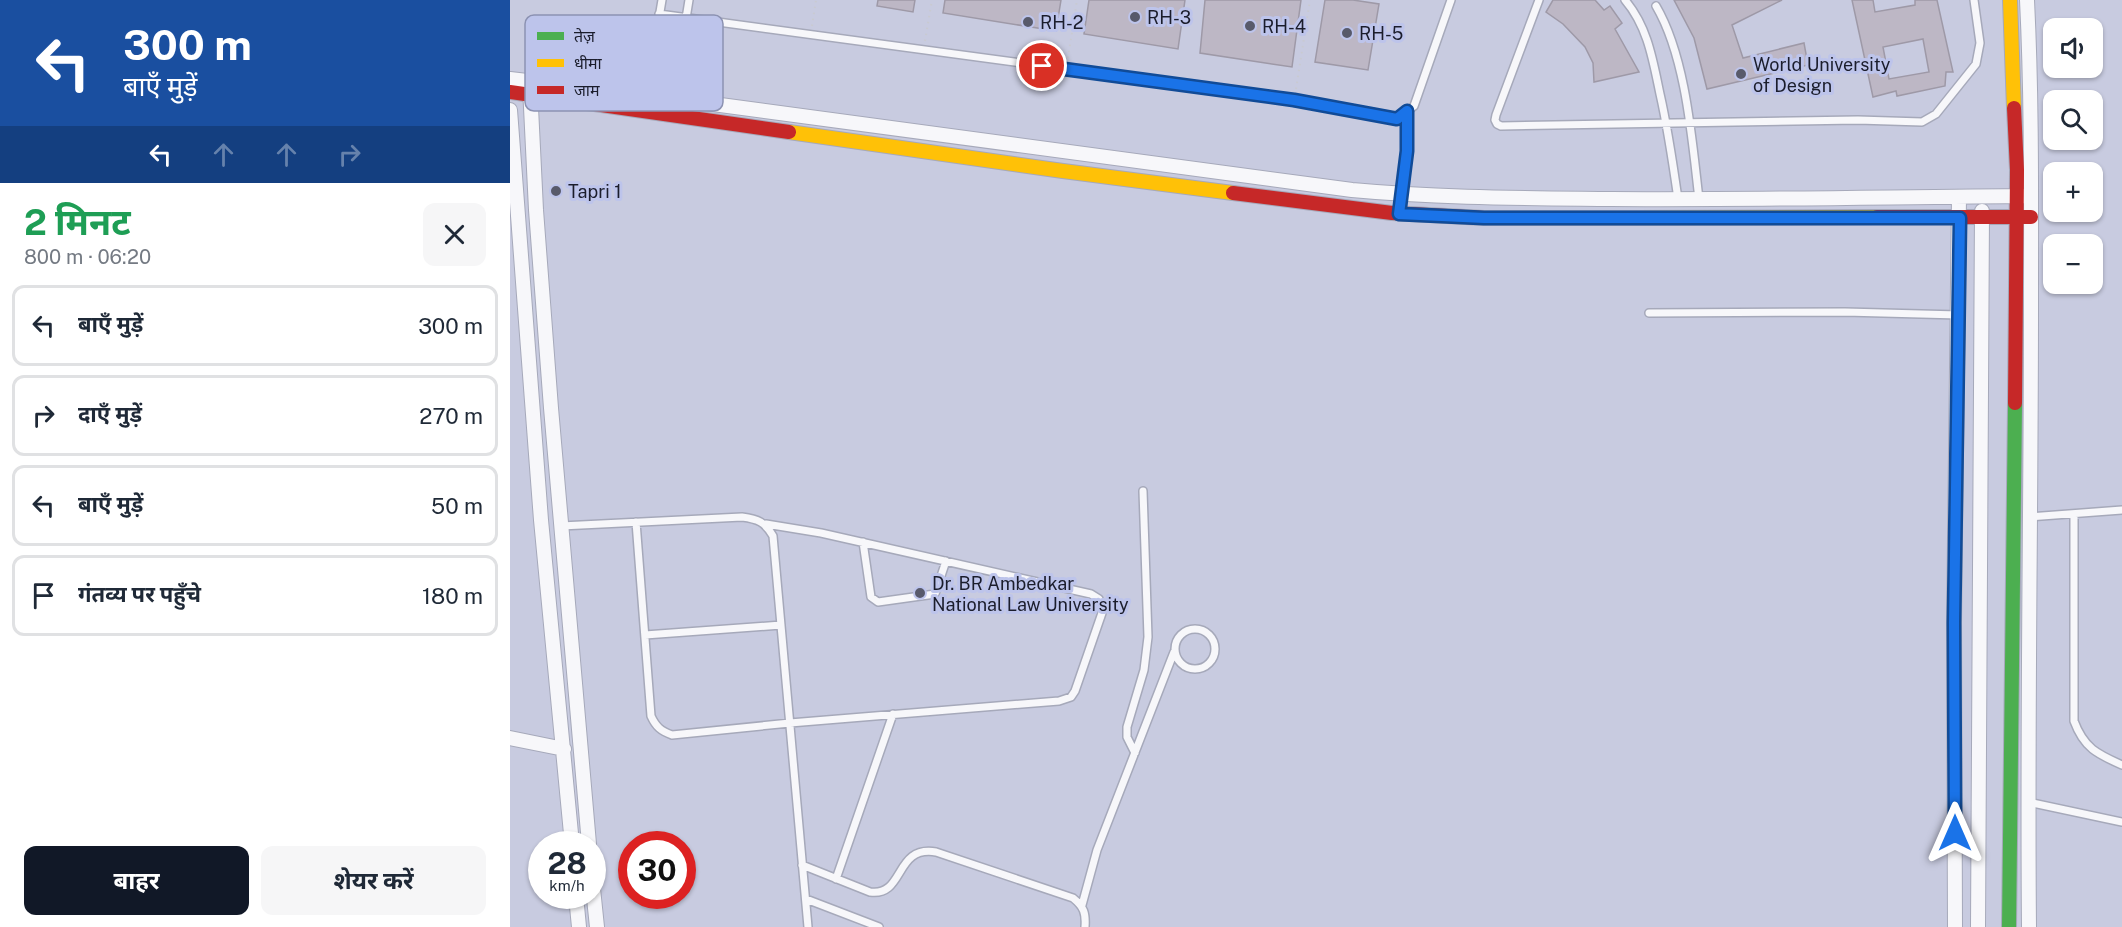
<!DOCTYPE html>
<html lang="hi">
<meta charset="utf-8">
<style>
:root{--surface:#fff;--page:#f6f6f7;--text:#1f2937;--muted:#747a83;--line:#e0e1e3;--accent:#111827}
body{margin:0;font-family:"Public Sans","Noto Sans Devanagari",sans-serif;background:var(--page);color:var(--text);height:100vh;display:flex;flex-direction:column;font-size:22px;white-space:nowrap}
*{box-sizing:border-box;margin:0}
p{font-size:20px;color:var(--muted)}
.icon{flex:none;width:33px;height:33px;fill:none;stroke:currentColor;stroke-width:2;stroke-linecap:round;stroke-linejoin:round}
.map{position:relative;flex:1;overflow:hidden}
.panel{display:flex;flex-direction:column;background:var(--surface);width:510px}
.panel>*{flex:none}
.banner{background:#1a4fa0;color:#fff;overflow:hidden}
.tools{position:absolute;left:1533px;top:18px;display:grid;gap:12px}
.tools a{display:grid;place-items:center;width:60px;height:60px;border-radius:12px;background:var(--surface);box-shadow:0 2px 4px #0004;font-size:30px}
.speed{position:absolute;left:18px;top:831px;display:flex;gap:12px;font-size:30px;font-weight:700;text-align:center}
.speed>*{display:grid;place-content:center;width:78px;height:78px;border-radius:50%;background:var(--surface);box-shadow:0 2px 4px #0004;line-height:1}
.speed small{font-size:15px;font-weight:400}
.speed .limit{border:9px solid #d22;background:#fff;color:#111}
.pin{position:absolute;display:grid;place-items:center;width:51px;height:51px;color:#fff;margin:-26px;border:3px solid #fff;border-radius:50%;box-shadow:0 2px 6px #0007}
.me{position:absolute;width:66px;margin:-33px;rotate:0deg;stroke-linejoin:round;filter:drop-shadow(0 0 4px #0008)}
.turn{display:flex;align-items:center;gap:21px;height:126px;padding:0 24px;font-size:27px}
.turn .icon{width:78px;height:78px;stroke-width:2.5}
.turn b{display:block;font-size:42px;line-height:51px}
.lanes{display:flex;align-items:center;height:57px;padding:0 24px;background:#0003;justify-content:center;gap:30px;direction:ltr}
.lanes .off{opacity:.35}
.round{display:grid;place-items:center;flex:none;width:63px;height:63px;border-radius:12px;background:var(--page)}
.headline{display:flex;align-items:center;justify-content:space-between;height:102px;padding:0 24px}
h1{font-size:36px;font-weight:700;line-height:45px;color:#1e9e55}
.button{display:flex;gap:12px;margin-top:auto;padding:12px 24px}
.button a{flex:1;height:69px;border-radius:12px;background:var(--accent);color:#fff;font-size:24px;font-weight:700;line-height:69px;text-align:center}
.button a+a{background:var(--page);color:var(--text)}
ul{padding:0;list-style:none}
li{display:flex;align-items:center;gap:18px;height:81px;margin:0 12px 9px;padding:0 12px;border:3px solid var(--line);border-radius:12px}
li div{flex:1}
li b{display:block;font-size:22px}
li em{font-style:normal}
main{display:flex;flex:1;min-height:0}
.map>svg:first-child{display:block}
.building{fill:#bdb7c5;stroke:#9e99a7;stroke-width:1.5;fill-rule:evenodd}
.lines{fill:none;stroke-linecap:round;stroke-linejoin:round}
.lane-casing{stroke:#a6a9ba;stroke-width:10}
.street-casing{stroke:#a6a9ba;stroke-width:16}
.fast-casing{stroke:#a6a9ba;stroke-width:16}
.slow-casing{stroke:#a6a9ba;stroke-width:16}
.jam-casing{stroke:#a6a9ba;stroke-width:16}
.path{stroke:#c9cad1;stroke-width:2;stroke-dasharray:1.5 4.5;stroke-linecap:butt}
.lane{stroke:#f7f7fa;stroke-width:7}
.street{stroke:#f7f7fa;stroke-width:14}
.fast{stroke:#4caf50;stroke-width:14}
.slow{stroke:#ffc107;stroke-width:14}
.jam{stroke:#c62828;stroke-width:14}
.route-casing{stroke:#114b97;stroke-width:15}
.route{stroke:#1a73e8;stroke-width:10}
.poi-dot{fill:#585a6b;stroke:#bdc4eb;stroke-width:2}
.labels{text-anchor:middle;dominant-baseline:central;stroke-width:6;stroke-linejoin:round;paint-order:stroke}
.poi-label{font-size:18px;fill:#1b1d2c;stroke:#bdc4eb;text-anchor:start}
.key{fill:#bdc4eb;stroke:#8c92b2;stroke-width:1.5}
.key-label{font-size:16px;fill:#1b1d2c}
</style>
<main>
<section class="panel">
<div class="banner">
<div class="turn"><svg class="icon" aria-label="left" viewBox="0 0 24 24"><path d="M17 20v-9H6M10 6l-5 5 5 5"/></svg><div><b>300 m</b>बाएँ मुड़ें</div></div>
<div class="lanes"><svg class="icon" aria-label="left" viewBox="0 0 24 24"><path d="M17 20v-9H6M10 6l-5 5 5 5"/></svg><svg class="icon off" aria-label="ahead" viewBox="0 0 24 24"><path d="M12 20V5M6 11l6-6 6 6"/></svg><svg class="icon off" aria-label="ahead" viewBox="0 0 24 24"><path d="M12 20V5M6 11l6-6 6 6"/></svg><svg class="icon off" aria-label="right" viewBox="0 0 24 24"><path d="M7 20v-9h11M14 6l5 5-5 5"/></svg></div>
</div>
<div class="headline"><div><h1>2 मिनट</h1><p>800 m · 06:20</p></div><a class="round"><svg class="icon" aria-label="close" viewBox="0 0 24 24"><path d="M6 6l12 12M18 6L6 18"/></svg></a></div>
<ul>
<li><svg class="icon" aria-label="left" viewBox="0 0 24 24"><path d="M17 20v-9H6M10 6l-5 5 5 5"/></svg><div><b>बाएँ मुड़ें</b></div><em>300 m</em></li>
<li><svg class="icon" aria-label="right" viewBox="0 0 24 24"><path d="M7 20v-9h11M14 6l5 5-5 5"/></svg><div><b>दाएँ मुड़ें</b></div><em>270 m</em></li>
<li><svg class="icon" aria-label="left" viewBox="0 0 24 24"><path d="M17 20v-9H6M10 6l-5 5 5 5"/></svg><div><b>बाएँ मुड़ें</b></div><em>50 m</em></li>
<li><svg class="icon" aria-label="arrive" viewBox="0 0 24 24"><path d="M6 21V4h12l-3 4 3 4H6"/></svg><div><b>गंतव्य पर पहुँचे</b></div><em>180 m</em></li>
</ul>
<div class="button"><a>बाहर</a><a>शेयर करें</a></div>
</section>
<div class="map">
<svg width="1612" height="927" viewBox="0 0 1612 927">
<rect width="100%" height="100%" fill="#c8cbe0"/>
<!-- building -->
<path class="building" d="M368,0h37l-2,12 -36,-6z
M435,0h116l-5,31 -113,-18z
M579,0h96l-7,49 -94,-15z
M695,0h96l-9,67 -92,-14z
M815,0h28l26,4 -11,66 -53,-8z
M1043,0h42l9,10 6,-4 12,17 -7,6 24,43 -45,10 -1,-19 -8,-16 -22,-23 -17,-12z
M1164,0h108l-50,25 11,33 61,-15 4,22 -101,24 -13,-51z
M1342,0h21l2,12 40,-7v-5h22l16,72h-7l-1,14 -48,10 -1,-5 -23,6zM1413,39l6,33 -40,7 -6,-32z"/>
<g class="lines">
<defs>
<path id="lane" d="M1029,0l-43,115 -1,5 2,4 4,2 357,-6 64,2 14,-8 40,-50 4,-21 -6,-43
M1115,0c23,27 28,61 35,94 8,35 13,70 18,105
M1146,6c30,51 36,134 43,193
M149,14l636,86 102,19 17,-13 37,-106
M136,95l16,-95
M163,99l16,-99
M889,213l8,-62v-40
M1139,313l196,-1 114,3
M1564,514v207c10,27 23,33 48,44
M1519,517l93,-7
M126,522l15,194c5,11 10,15 21,19l118,-12 269,-22 12,-4 4,-6 27,-78 -3,-14 -8,-5 -270,-61 -55,-9
M51,526l181,-9c16,2 23,5 31,19l35,391
M353,542l8,55 7,5 57,-8 11,-33
M665 649a20 20 0 1 1 40 0a20 20 0 1 1-40 0Z
M135,635l136,-10
M625,753l-8,-16v-10l17,-57 4,-33 -5,-146
M1518,802l94,20
M292,865l68,27c35,5 24,-47 66,-40l137,46c11,9 13,15 12,29
M326,879l57,-165
M296,899l73,28
M572,905l15,-55 77,-198"/>
<path id="street" d="M1517,0c5,101 4,202 4,303 0,208 -4,416 -2,624
M0,79l136,16 706,95c86,8 173,8 259,9 140,1 280,-2 420,-3
M20,87l6,123 15,198 38,436
M0,110l31,410 31,324
M0,738l54,11
M82,879l5,48
M66,896l3,31
M1445,927l-1,-304 5,-426
M1468,927l4,-716"/>
<path id="fast" d="M1499,927l6,-524"/>
<path id="slow" d="M1500,0l4,108
M279,132l274,39 170,22
M1126,218l241,-1"/>
<path id="jam" d="M0,92l279,40
M1504,108l3,62 -2,233
M723,193l159,20 92,5h152
M1367,217h154"/>
</defs>
<!-- lane casing -->
<use href="#lane" class="lane-casing"/>
<!-- street casing -->
<use href="#street" class="street-casing"/>
<!-- fast casing -->
<use href="#fast" class="fast-casing"/>
<!-- slow casing -->
<use href="#slow" class="slow-casing"/>
<!-- jam casing -->
<use href="#jam" class="jam-casing"/>
<!-- path -->
<path class="path" d="M302,26l4,-26
M415,41l7,-41
M558,58l9,-58
M786,89l14,-89"/>
<!-- lane -->
<use href="#lane" class="lane"/>
<!-- street -->
<use href="#street" class="street"/>
<!-- fast -->
<use href="#fast" class="fast"/>
<!-- slow -->
<use href="#slow" class="slow"/>
<!-- jam -->
<use href="#jam" class="jam"/>
</g>
<g class="lines">
<defs>
<path id="route" d="M532,66l252,34 103,19 10,-8v40l-8,63 85,4h476l-6,405 1,210"/>
</defs>
<!-- route casing -->
<use href="#route" class="route-casing"/>
<!-- route -->
<use href="#route" class="route"/>
</g>
<!-- markers -->
<g class="poi-dot">
<circle cx="625" cy="17" r="6"/>
<circle cx="518" cy="22" r="6"/>
<circle cx="740" cy="26" r="6"/>
<circle cx="837" cy="33" r="6"/>
<circle cx="1231" cy="74" r="6"/>
<circle cx="46" cy="191" r="6"/>
<circle cx="410" cy="593" r="6"/>
</g>
<g class="labels">
<!-- poi labels -->
<g class="poi-label">
<text x="637" y="17">RH-3</text>
<text x="530" y="22">RH-2</text>
<text x="752" y="26">RH-4</text>
<text x="849" y="33">RH-5</text>
<text x="1243" y="64">World University<tspan x="1243" dy="21">of Design</tspan></text>
<text x="58" y="191">Tapri 1</text>
<text x="422" y="583">Dr. BR Ambedkar<tspan x="422" dy="21">National Law University</tspan></text>
</g>
</g>
<!-- legend -->
<rect x="15" y="15" width="198" height="96" rx="9" class="key"/>
<rect x="27" y="32" width="27" height="8" fill="#4caf50"/>
<rect x="27" y="59" width="27" height="8" fill="#ffc107"/>
<rect x="27" y="86" width="27" height="8" fill="#c62828"/>
<g class="key-label">
<text x="64" y="42">तेज़</text>
<text x="64" y="69">धीमा</text>
<text x="64" y="96">जाम</text>
</g>
</svg>
<div class="tools">
<a><svg class="icon" aria-label="sound" viewBox="0 0 24 24"><path d="M4 9h4l5-4v14l-5-4H4zM17 9q2 3 0 6"/></svg></a>
<a><svg class="icon" aria-label="search" viewBox="0 0 24 24"><circle cx="10" cy="10" r="6"/><path d="M15 15l6 6"/></svg></a>
<a>+</a>
<a>−</a>
</div>
<div class="speed"><div>28<small>km/h</small></div><div class="limit">30</div></div>
<div class="pin" style="left:532px;top:66px;background:#d93025"><svg class="icon" aria-label="arrive" viewBox="0 0 24 24"><path d="M6 21V4h12l-3 4 3 4H6"/></svg></div>
<svg class="me" style="left:1445px;top:833px" viewBox="-20 -20 40 40"><path d="M0-17L14 15 0 8-14 15z" fill="#1a73e8" stroke="#fff" stroke-width="4"/></svg>
</div>
</main>
